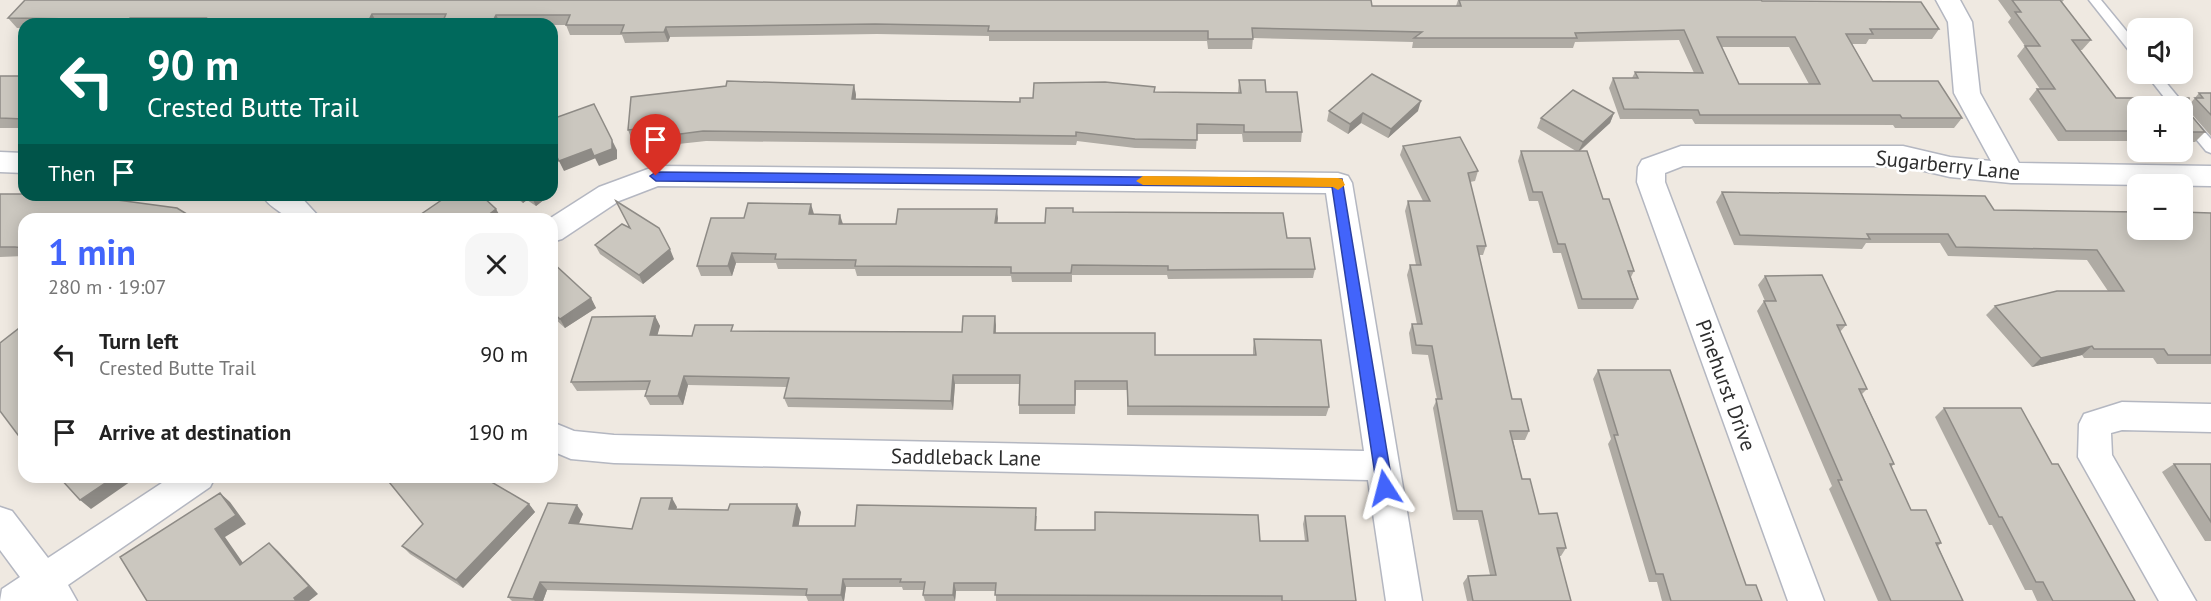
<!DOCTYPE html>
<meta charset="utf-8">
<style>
:root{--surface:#fff;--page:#f6f6f6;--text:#222;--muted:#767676;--accent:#4264fb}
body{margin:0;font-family:"PT Sans",sans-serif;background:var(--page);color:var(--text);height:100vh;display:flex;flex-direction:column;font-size:22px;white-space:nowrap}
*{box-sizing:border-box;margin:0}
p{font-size:20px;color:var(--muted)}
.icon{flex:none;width:33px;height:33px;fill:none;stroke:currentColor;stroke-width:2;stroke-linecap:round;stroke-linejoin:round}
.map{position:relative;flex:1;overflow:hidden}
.side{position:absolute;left:18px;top:213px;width:540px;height:270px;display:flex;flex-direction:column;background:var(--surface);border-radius:18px;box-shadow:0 3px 15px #0003}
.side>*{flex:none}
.guide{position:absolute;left:18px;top:18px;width:540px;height:183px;border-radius:18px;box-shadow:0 3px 15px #0003;background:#00695c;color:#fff;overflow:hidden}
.tools{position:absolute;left:2127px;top:18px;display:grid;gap:12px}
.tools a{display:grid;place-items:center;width:66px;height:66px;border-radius:12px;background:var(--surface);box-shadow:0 3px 15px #0003;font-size:30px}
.pin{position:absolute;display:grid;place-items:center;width:51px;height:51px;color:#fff;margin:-62px -26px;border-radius:50% 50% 50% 0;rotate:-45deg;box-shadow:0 0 6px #0007}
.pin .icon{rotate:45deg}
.me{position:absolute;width:66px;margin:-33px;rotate:351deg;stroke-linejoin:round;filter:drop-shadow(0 0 4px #0008)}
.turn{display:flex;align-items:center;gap:21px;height:126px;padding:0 30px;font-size:27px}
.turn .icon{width:78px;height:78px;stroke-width:2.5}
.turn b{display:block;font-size:42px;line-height:51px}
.then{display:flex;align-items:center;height:57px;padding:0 30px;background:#0003;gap:12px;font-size:22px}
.round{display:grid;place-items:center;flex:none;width:63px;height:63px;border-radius:18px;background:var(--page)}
.head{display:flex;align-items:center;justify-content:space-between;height:102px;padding:0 30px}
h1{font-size:36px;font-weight:600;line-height:45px;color:var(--accent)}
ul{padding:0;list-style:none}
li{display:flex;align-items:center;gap:18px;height:78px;padding:0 30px}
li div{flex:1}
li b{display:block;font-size:22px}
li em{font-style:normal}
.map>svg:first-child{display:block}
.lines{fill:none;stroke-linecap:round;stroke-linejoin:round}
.service-casing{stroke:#b4b7c1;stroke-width:3}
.minor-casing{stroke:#b4b7c1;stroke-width:3}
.service{fill:#fff;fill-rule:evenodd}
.minor{fill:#fff;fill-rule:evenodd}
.wall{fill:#afaba4;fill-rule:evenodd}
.shaded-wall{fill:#8e8b86}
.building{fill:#cbc7bf;stroke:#8e8b86;stroke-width:1.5;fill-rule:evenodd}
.route{fill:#4264fb;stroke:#2b41a3;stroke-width:1.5}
.slow{fill:#f59e0b}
.labels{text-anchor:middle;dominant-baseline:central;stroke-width:5;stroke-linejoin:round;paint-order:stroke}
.street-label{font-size:21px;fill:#2e2e2e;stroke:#fff}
</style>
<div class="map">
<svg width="2211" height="601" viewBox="0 0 2211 601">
<rect width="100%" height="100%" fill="#efe9e1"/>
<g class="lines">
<defs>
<path id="service" d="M2089,0h12l37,45v13l-4,-1z
M2146,74h13l24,29v5l28,31v14l-5,-2 -24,-29v-16h-11z"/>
<path id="minor" d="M1936,0h24l12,22 8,71 39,70 192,3v20l-200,-3 -61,-6 -47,-11h-220l-18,7v9l159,419h-36l-151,-419 1,-15 4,-7 39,-14h222l47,11 41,4 -37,-68 -6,-71z
M0,152l24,1v20l-24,-1z
M656,166l682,7 10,3 4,7 70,418h-36l-18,-121 -754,-17 -43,-4 -19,-8v-29l22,9 40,4 750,16 -38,-258 -668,-7 -39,15 -57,38 -10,3v-23h-3l50,-32z
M262,195h37l22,24h-32c-9,-8 -22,-14 -27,-24z
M2122,402l89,2v28l-89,-2 -11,3 1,22 84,146h-37l-81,-144 1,-33 5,-10z
M171,477h44l-5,10 -142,98 9,16h-77l2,-12 18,-12 -20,-27v-43l12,4 36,47z"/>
</defs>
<!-- service casing -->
<use href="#service" class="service-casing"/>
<!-- minor casing -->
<use href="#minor" class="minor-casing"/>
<!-- service -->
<use href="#service" class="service"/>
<!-- minor -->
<use href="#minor" class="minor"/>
</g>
<!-- wall -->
<path class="wall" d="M25,0l1347,6h84l2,-6h303l1,1 177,28 -7,10h-63l-3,5h-14l21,37 89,37 -8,10h-59l-2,-3 -198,-1 -3,-5h-72l-11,-31 4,-10h19l3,-6 59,1 -15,-33 -104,2 -2,6h-161l1,-6 -160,-4 -1,11h-44l-1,-8h-218v-5l-112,-2 -207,3 -2,5 -43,1 -3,-8h-52l-4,-10h-14v-1h-528v4h-7l-9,-10zM1722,47h67l20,37h-70z
M1998,0h66l-2,2 29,38 -9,10h-2l36,48 73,7 10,-12h12v43l-21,-24v2l15,18 -10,10h-13v-36h-44v35h-80l-29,-42 8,-10h3l-23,-33 8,-10 -17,-24 3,-4z
M0,76h24v52h-24z
M1239,80l27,12 36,40 -1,10h-58l-1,-8h-45l-1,15 -61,-1 -58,-7 -1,4 -370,-4 -37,4 -4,-9 -33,4 -4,-10 226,-45 2,10v4l164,3 13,-4 122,-6 83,1z
M1329,111h89l-30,27 -27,-15 -13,11 -21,-13z
M1614,113l-4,10 -30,28 23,48 31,72 -3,6 7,22 -5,10h-55l-17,-56h-8l-15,-52h-9l-11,-40 3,-10h55l-39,-23 4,-10z
M1403,146l75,25 -3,10 -5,1 16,64 -3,9h-4l33,144 17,32 -4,9h-12l9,39 17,35 27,34 -5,8h-2l12,45h-104l-4,-18 5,-7 22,-1 -12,-55h-25l-20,-112 4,-9 -9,-44 -16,-1 -3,-21 3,-9h5l-10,-49 3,-10h6l-11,-54 3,-10h15l-23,-46z
M1722,192l272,18 217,3v151h-54l-4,-6h-69l-2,-3 -50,12 -46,-52 9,-9 113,-15 -21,-31 -139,-4 -8,-13h-74l-4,6 -128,-4 -18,-43z
M0,194l24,25v37l-24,1z
M512,195h37v1l-13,10 -9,-6 -4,3z
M1073,212l214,26 28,31 -2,9 -145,1 -1,-4h-95v7h-60l-1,-6h-154l-2,-7h-77l-2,-6h-40l-4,13h-31l-4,-10 47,-48 70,-4 29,10h53l102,-6 -1,5h48z
M595,245l79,14 -31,25 -43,-30z
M552,262l39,36 5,10 -31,20 -11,-10 -2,1z
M1765,276l81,49 -6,7 27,57 -5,5 32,70 -3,3 20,43 30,33 -3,3 25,55h-85l-49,-112 3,-3 -75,-175 7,-10h1l-7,-16z
M655,316l5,10 -3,9 35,1 43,-5 227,1 34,-7v8l159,22h98v-7l1,-9 75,68 -3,9 -199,-1v-25h-51l-1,24h-56v-9l1,-21h-65l-2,26 -165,-3 -4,-9 3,-11 -99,-2 -5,20h-33l-5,-9 2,-6 -70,1 -6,-9z
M1598,370l148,215 16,16h-100l-5,-19h-8l-41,-138 3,-5 -18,-60z
M1944,408l108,56 83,137h-98l-5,-11h-7l-33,-65h-3l-54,-108z
M2174,464h37v77h-6l-43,-69z
M529,504l6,8 -72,76 -53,-34 -8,-8z
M677,507l-1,2 125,3 -3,14h57l182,-10 -1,14 224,11h45l-2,-17 2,-8 51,85h-360v-10h-40l-1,10h-30l-2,-6 1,-5h-21l-1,-3h-56l-2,14h-36l-2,-5 -259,-6 -4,11h-31l-4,-4 75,-83 -5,10 54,5z"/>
<!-- shaded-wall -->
<path class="shaded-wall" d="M372,14l6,10h-11z
M496,15l5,9h-6l-2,-3z
M130,18l5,6h-10z
M666,27l4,10 -2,5 -4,-10z
M854,85l2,10 -2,14 -2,-10z
M1421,101l-3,10 -30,27 3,-9z
M1363,113l-2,10 -13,11 2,-10z
M1614,113l-4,10 -32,29 5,-10z
M612,140l5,10v9l-18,7 -5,-10z
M591,149l5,9 -32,13 -5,-10z
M370,195h10l-7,4z
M519,195h5l3,5 -4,3z
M533,195h16v1l-13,10 -5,-10z
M811,204l3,10 -2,10 -3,-10z
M496,209l6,10h-19z
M997,209l1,9 -2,15 -1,-10z
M840,215l3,9h-4z
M670,249l4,10 -31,25 -4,-9z
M732,253l4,10 -4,13 -4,-10z
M591,298l5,10 -31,20 -5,-9z
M655,316l5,10 -5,18 -5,-9z
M995,316l1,9 -1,17 -1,-9z
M2092,346l-10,9 -50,12 9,-9z
M953,375l2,9 -2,26 -2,-9z
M684,376l4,9 -5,20 -5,-9z
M114,477h23l-46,32 -11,-9z
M220,493l10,9 16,22 -21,13 25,36 -10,-8 -25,-36z
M672,498l5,9 -3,10 -5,-8z
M529,504l6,8 -72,76 -7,-8z
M797,504l4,8 -4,23 -4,-9z
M577,505l6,9 -7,17 -7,-8z
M269,543l9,8 40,43 -9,7h-13l-2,-3z
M843,579l3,8 -2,14h-1l-2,-6z
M540,582l7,8 -4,11h-8l-2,-2z
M954,583l2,8 -1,10 -2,-6z"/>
<!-- building -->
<path class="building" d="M25,0h1346l1,6h89l-2,-6h302l1,1 159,1 18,27h-69l3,5h-27l27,47h65l24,37h-60l-2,-3h-200l-2,-5 -74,-1 -11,-31h25l-3,-6 68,1 -19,-43 -109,3 2,5h-163l8,-6 -170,-4 1,11h-45v-8h-220l1,-5 -114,-2 -209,3 -2,5 -43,1 3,-8h-58l4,-10h-74l-3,6h-50l3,-7h-74l-5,10h-166l5,-6h-76l-5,6h-53l4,-5 -68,-1zM1717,37h78l25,47h-81z
M2012,0h48l31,40h-19l44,58h73l1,16 15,18h-23v-26h-44v25h-72l-29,-42h18l-30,-43h15l-25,-34h6z
M1372,74l49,27 -30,28 -28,-16 -13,11 -21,-13z
M0,76h24v43l-24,-1z
M1239,80h26l1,12h31l5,40h-58v-7l-47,-1v16l-62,-1 -59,-7v4l-373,-5 -38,5v-10l-37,4 3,-33 95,-11 1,-5 127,4 -2,14 168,3v-4h13l1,-15 71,-1 50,5 -1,5 87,1z
M1573,90l41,23 -31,29 -42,-24z
M2199,93h12v22l-16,-17h8z
M594,104l18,36v9l-18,7 -3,-7 -32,12 -7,-14v-28z
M1460,137l18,34 -10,2 18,73h-9l35,153h9l8,32h-19l12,48h8l9,35 18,-1 9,35h-9l14,53h-98l-5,-25 28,-1 -14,-64h-25l-21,-112h6l-10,-53 -16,-1 -4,-21h10l-12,-59h11l-13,-64h22l-27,-55z
M1521,151h66l16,48h6l25,72h-6l10,28h-56l-17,-55h-7l-16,-52h-9z
M1722,192l263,4 9,14 144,2v18h44v-18l29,1v142h-43l-4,-6h-70l-2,-3 -51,12 -46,-52 62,-15h67l-27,-41 -141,-3 -8,-13h-81l3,5 -130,-4z
M0,194h24v1h56l97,13 18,11h-171v29l-9,-1h-15z
M449,195h32l15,14 -13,10h-69z
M616,201l43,27 11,21 -31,26 -44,-30 27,-21 8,4z
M748,203l63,1 -2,10 31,1 -1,9h57l2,-15h99l-2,14h50l1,-15h27v4l210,1 4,25h23l5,31 -147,1v-4l-96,-1 -1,8h-60v-6l-156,-1 1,-6 -81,-1 1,-5 -44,-1 -4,13h-31l14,-48h33z
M396,215l5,4h-12z
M552,262l39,36 -31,21 -8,-7z
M1822,275l24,50h-9l30,64h-8l35,75h-4l21,46h15l15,33h-5l27,58h-72l-53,-121h4l-78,-179h12l-11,-25z
M655,316l-5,19 42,1 3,-11h38l-2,6 231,1 1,-16h32l-1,17h161v22h101l-2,-16 67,1 8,67 -201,-1 -1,-25h-52v24h-56l1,-30h-67l-2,26 -167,-3 5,-20 -105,-2 -6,20h-33l5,-15 -79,1 21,-65z
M18,329l6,4v110l-24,-32v-68z
M1598,370h72l76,215h10l6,16h-91l-8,-27h-7l-42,-139h4z
M1944,408h77l31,56h6l77,137h-82l-10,-19h-7l-34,-65h-3z
M2174,464h37v58z
M59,477h55l-34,23z
M385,477h98l46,27 -73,76 -54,-34 21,-22z
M220,493l16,22 -21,14 25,36 29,-22 40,43 -15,12 2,3h-149l-27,-44z
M641,498h31l-3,11 59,1 2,-6h67l-4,22h62l2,-21 179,3 -1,22h60v-18l163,3 2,26h48l-3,-25h40l11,85h-74v-5l-287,-1 1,-12h-42l-1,12h-30l2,-13h-25l1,-3h-58l-2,16h-35l1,-6 -267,-7 -7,17 -25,-2 40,-94 29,2 -8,18 63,6z"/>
<!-- route -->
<path class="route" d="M656,172l686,7 51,309 -8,7 -8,-7 -45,-301 -676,-6 -6,-5z"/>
<!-- slow -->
<path class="slow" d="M1143,176l195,2 4,1 3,6 -7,5 -5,-3 -190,-2 -7,-4z"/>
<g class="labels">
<!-- street labels -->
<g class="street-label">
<text transform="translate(1948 165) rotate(6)">Sugarberry Lane</text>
<text transform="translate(1726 385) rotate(70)">Pinehurst Drive</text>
<text transform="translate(966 457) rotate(1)">Saddleback Lane</text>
</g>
</g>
</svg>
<div class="tools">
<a><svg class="icon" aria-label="sound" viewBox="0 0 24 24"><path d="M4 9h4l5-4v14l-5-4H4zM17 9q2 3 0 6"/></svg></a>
<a>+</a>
<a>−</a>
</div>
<div class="pin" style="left:656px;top:176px;background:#d93025"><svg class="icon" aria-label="arrive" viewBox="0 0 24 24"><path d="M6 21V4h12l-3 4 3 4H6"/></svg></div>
<svg class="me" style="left:1385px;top:488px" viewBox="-20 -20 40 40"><path d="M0-17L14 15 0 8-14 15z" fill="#4264fb" stroke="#fff" stroke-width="4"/></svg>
<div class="guide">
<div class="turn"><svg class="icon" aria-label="left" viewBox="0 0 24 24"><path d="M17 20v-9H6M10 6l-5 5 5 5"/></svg><div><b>90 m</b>Crested Butte Trail</div></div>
<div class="then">Then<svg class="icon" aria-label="arrive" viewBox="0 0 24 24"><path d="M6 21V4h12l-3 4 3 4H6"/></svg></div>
</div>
<section class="side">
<div class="head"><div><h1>1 min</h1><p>280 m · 19:07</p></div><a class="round"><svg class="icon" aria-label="close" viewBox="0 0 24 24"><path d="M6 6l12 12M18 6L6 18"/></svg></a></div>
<ul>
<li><svg class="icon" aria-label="left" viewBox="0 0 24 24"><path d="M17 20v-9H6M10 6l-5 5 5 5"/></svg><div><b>Turn left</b><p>Crested Butte Trail</p></div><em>90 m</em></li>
<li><svg class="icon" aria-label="arrive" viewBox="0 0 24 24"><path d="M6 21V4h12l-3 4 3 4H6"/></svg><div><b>Arrive at destination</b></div><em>190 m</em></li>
</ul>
</section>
</div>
